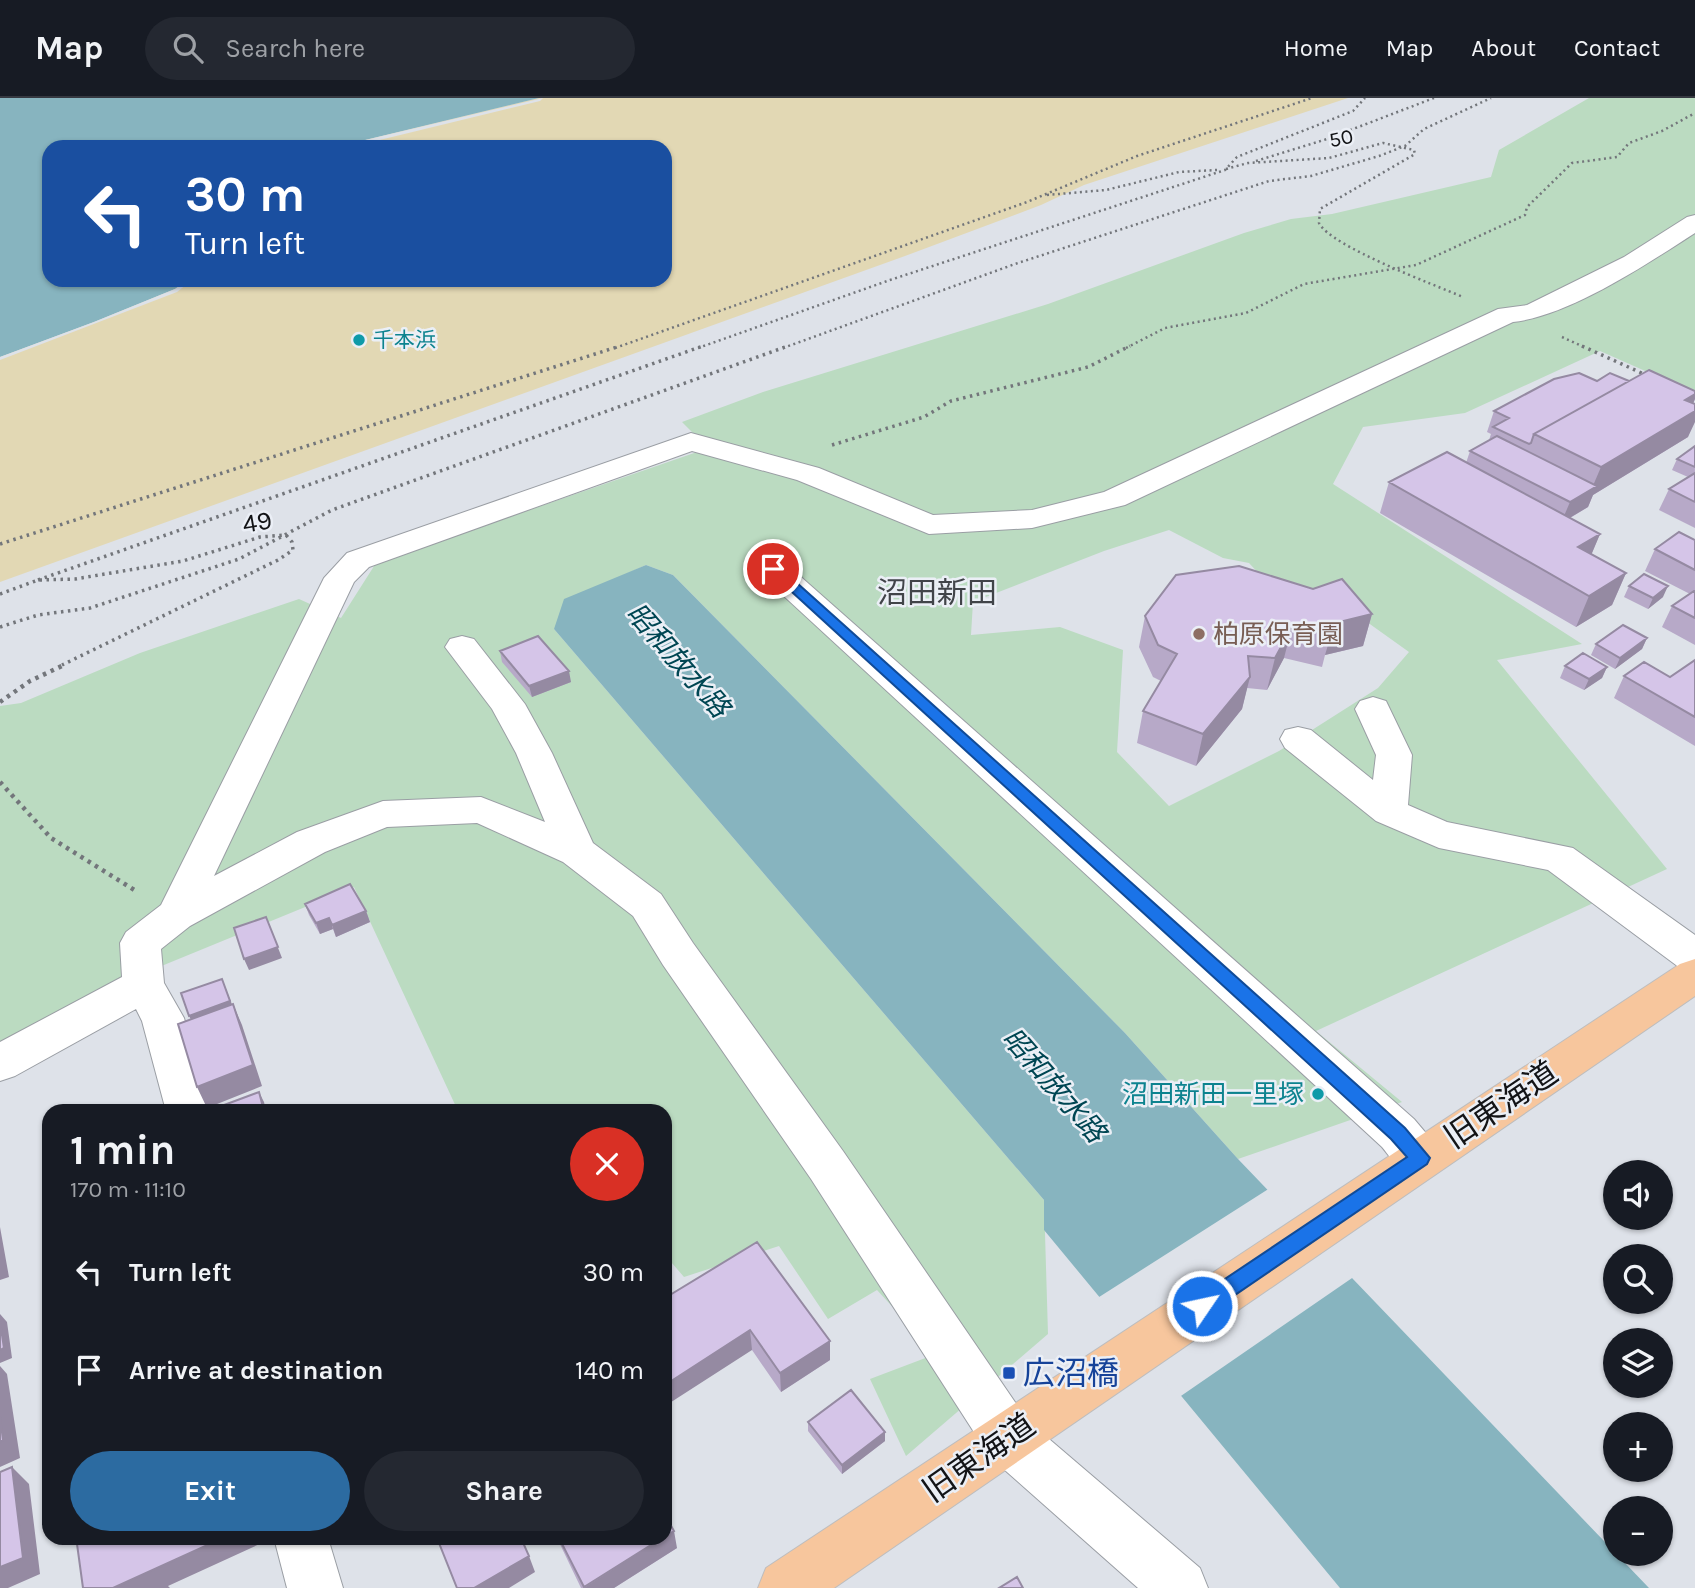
<!DOCTYPE html>
<meta charset="utf-8">
<style>
:root{--surface:#171b24;--page:#242831;--text:#f1f3f6;--muted:#9ea1a6;--line:#363941;--accent:#2c6ba1}
body{margin:0;font-family:Karla,"Noto Sans JP",sans-serif;background:var(--page);color:var(--text);height:100vh;display:flex;flex-direction:column;font-size:26px;white-space:nowrap}
*{box-sizing:border-box;margin:0}
p{font-size:23px;color:var(--muted)}
.icon{flex:none;width:38px;height:38px;fill:none;stroke:currentColor;stroke-width:2;stroke-linecap:round;stroke-linejoin:round}
.map{position:relative;flex:1;overflow:hidden}
.side{position:absolute;left:42px;top:1006px;width:630px;height:441px;display:flex;flex-direction:column;background:var(--surface);border-radius:21px;box-shadow:0 2px 5px #0004}
.side>*{flex:none}
.guide{position:absolute;left:42px;top:42px;width:630px;height:147px;border-radius:21px;box-shadow:0 2px 5px #0004;background:#1a4fa0;color:#fff;overflow:hidden}
.tools{position:absolute;left:1603px;top:1062px;display:grid;gap:14px}
.tools a{display:grid;place-items:center;width:70px;height:70px;border-radius:50%;background:var(--surface);box-shadow:0 2px 5px #0004;font-size:35px}
.pin{position:absolute;display:grid;place-items:center;width:60px;height:60px;color:#fff;margin:-30px;border:4px solid #fff;border-radius:50%;box-shadow:0 2px 7px #0007}
.me{position:absolute;width:77px;margin:-38px;rotate:56deg;stroke-linejoin:round;filter:drop-shadow(0 0 5px #0008)}
.turn{display:flex;align-items:center;gap:24px;height:147px;padding:0 28px;font-size:32px}
.turn .icon{width:91px;height:91px;stroke-width:2.5}
.turn b{display:block;font-size:49px;line-height:60px}
.round{display:grid;place-items:center;flex:none;width:74px;height:74px;border-radius:37px;background:var(--page)}
.headline{display:flex;align-items:center;justify-content:space-between;height:119px;padding:0 28px}
h1{font-size:42px;font-weight:700;line-height:52px}
.primary-button{display:flex;gap:14px;margin-top:auto;padding:14px 28px}
.primary-button a{flex:1;height:80px;border-radius:42px;background:var(--accent);color:#fff;font-size:28px;font-weight:700;line-height:80px;text-align:center}
.primary-button a+a{background:var(--page);color:var(--text)}
ul{padding:0;list-style:none}
li{display:flex;align-items:center;gap:21px;height:98px;padding:0 28px}
li div{flex:1}
li b{display:block;font-size:26px}
li em{font-style:normal}
header{display:flex;align-items:center;gap:42px;box-sizing:border-box;height:98px;padding:0 35px;background:var(--surface);border-bottom:2px solid var(--line)}
header strong{font-size:33px}
nav{display:flex;gap:38px;margin-inline-start:auto;font-size:24px}
.search{width:490px;height:63px;background:var(--page);display:flex;align-items:center;gap:18px;box-sizing:border-box;padding:0 24px;border-radius:38px;color:var(--muted);font-size:26px}
.map>svg:first-child{display:block}
.green{fill:#bbdbc1;fill-rule:evenodd}
.sand{fill:#e2d8b4}
.water{fill:#87b4bf}
.pier{fill:#dee2e9}
.lines{fill:none;stroke-linecap:round;stroke-linejoin:round}
.minor-casing{stroke:#9a9ea4;stroke-width:2}
.major-casing{stroke:#bdbdbe;stroke-width:2}
.path-far2{stroke:#73767b;stroke-width:2.5;stroke-dasharray:2 3.5;stroke-linecap:butt}
.path-far1{stroke:#73767b;stroke-width:3.5;stroke-dasharray:2.5 4.5;stroke-linecap:butt}
.path{stroke:#73767b;stroke-width:4.5;stroke-dasharray:3.5 5;stroke-linecap:butt}
.minor{fill:#fff;fill-rule:evenodd}
.major{fill:#f7c69d;fill-rule:evenodd}
.wall{fill:#b7a9c8}
.shaded-wall{fill:#958aa2}
.building{fill:#d5c5e8;stroke:#958aa2;stroke-width:2}
.route{fill:#1a73e8;stroke:#114b97;stroke-width:2}
.culture-dot{fill:#0f9aa8;stroke:#ebeff6;stroke-width:2.5}
.education-dot{fill:#8d6e63;stroke:#ebeff6;stroke-width:2.5}
.transit-dot{fill:#1a4fb4;stroke:#ebeff6;stroke-width:2.5}
.labels{text-anchor:middle;dominant-baseline:central;stroke-width:5;stroke-linejoin:round;paint-order:stroke}
.far-street-label{font-size:21px;fill:#131417;stroke:#ebeff6}
.far-culture-label{font-size:21px;fill:#0d838f;stroke:#ebeff6;text-anchor:start}
.street-label{font-size:26px;fill:#131417;stroke:#ebeff6}
.education-label{font-size:26px;fill:#785e54;stroke:#ebeff6;text-anchor:start}
.culture-label{font-size:26px;fill:#0d838f;stroke:#ebeff6;text-anchor:end}
.water-label{font-size:28px;font-style:italic;fill:#004653;stroke:#ebeff6}
.quarter-label{font-size:30px;fill:#414449;stroke:#ebeff6}
.near-street-label{font-size:32px;fill:#131417;stroke:#ebeff6}
.near-transit-label{font-size:32px;fill:#164399;stroke:#ebeff6;text-anchor:start}
</style>
<header>
<strong>Map</strong>
<div class="search"><svg class="icon" aria-label="search" viewBox="0 0 24 24"><circle cx="10" cy="10" r="6"/><path d="M15 15l6 6"/></svg>Search here</div>
<nav><a>Home</a><a>Map</a><a>About</a><a>Contact</a></nav>
</header>
<div class="map">
<svg width="1695" height="1490" viewBox="0 0 1695 1490">
<rect width="100%" height="100%" fill="#dee2e9"/>
<!-- green -->
<path class="green" d="M1589,0h106v295l-95,-42 -135,62 -102,14 -30,57 249,160 -85,16 170,209 -351,162 86,71 -164,57 -113,-126 -452,-458 -27,-10 -38,17 -54,47 490,571 4,134 -142,122 -36,-77 66,-25 -59,-64 -49,29 -49,-73 -95,31 -19,-22v-144h-207l-104,-224 -234,96 -120,62v-339l21,-3 119,-50 159,-54 42,19 35,-55 321,-111 -2,-17 -13,-13 81,-30 285,-88 196,-71 47,-14 41,-5 159,-37 8,-27zM1169,432l54,28 26,5 26,28 71,16 63,45 -31,36 -99,63 -110,55 -52,-54 6,-102 -63,-23 -89,8 2,-33 131,-51z"/>
<!-- sand -->
<path class="sand" d="M539,0h809l-264,87 -43,20 -136,51 -905,326v-225l94,-35 81,-33 13,-9h477v-133h-329z"/>
<!-- water -->
<path class="water" d="M0,0h539l-203,49h-287v133h139l-13,9 -81,33 -94,35z
M646,467l27,10 452,458 113,126 411,429h-309l-296,-358v-30l-490,-571 10,-30z"/>
<!-- pier -->
<path class="pier" d="M543,0l-3,3 -189,46h-15z
M188,182h4l-15,12 -177,68v-3l94,-35 81,-33z
M1270,1090l85,88 -177,122 -82,-99z"/>
<g class="lines">
<defs>
<path id="minor" d="M1695,117v18c-48,31 -126,83 -182,89l-388,183 -93,23 -103,6 -132,-54 -105,-29 -323,116 -15,15 -140,294 83,-44 86,-31 98,-4 64,25 -29,-69 -24,-44 -47,-62 5,-8 12,-3 12,3 51,65 27,49 41,90 68,51 32,49 150,208 185,270 172,147 8,20h-70l-148,-131 -179,-278 -148,-214 -30,-49 -70,-54 -86,-39 -90,4 -62,25 -135,74 -29,23 3,34 20,35 26,93h-44l-24,-90 -6,-12 -121,67 -15,5v-39l122,-65 -2,-34 6,-11 35,-27 163,-327 23,-25 344,-120 128,35 114,47 99,-5 72,-18 394,-183 29,-4 97,-48 63,-40z
M773,461l11,3 630,557 22,26 7,14 -7,14c-31,11 -36,-4 -54,-26l-620,-571 -5,-7 5,-7z
M1373,599l13,4 26,54 -4,50 39,17 126,26 122,87v38l-15,-5 -132,-98 -109,-22 -63,-27 -91,-73 -5,-9 5,-9 13,-3 13,3 62,50 3,-25 -21,-46 5,-8z
M274,1440h54l15,50h-56z"/>
<path id="major" d="M1695,861v37l-861,592h-76l8,-20 914,-604z"/>
</defs>
<!-- minor casing -->
<use href="#minor" class="minor-casing"/>
<!-- major casing -->
<use href="#major" class="major-casing"/>
<!-- path-far2 -->
<path class="path-far2" d="M1256,63l71,-22 107,-41
M1226,71l22,-6 81,-5 54,-15 31,7 1,4 -95,55 -1,14c11,23 116,62 144,74
M1047,97l59,-5 73,-18 38,-2
M1562,239l24,11
M615,250l412,-146 110,-46 175,-58
M698,250l192,-68 335,-110 12,-13 116,-46 12,-13
M783,250l232,-84 254,-83 42,-5 68,-20 26,-10 19,-17 67,-31
M1126,250l39,-20 81,-15 58,-29 112,-19 109,-50 2,-8 45,-44 45,-6 12,-14 33,-12 33,-18"/>
<!-- path-far1 -->
<path class="path-far1" d="M1582,248l64,29
M832,347l92,-28 27,-16 137,-34 42,-21
M0,446l620,-198
M38,482l665,-234
M0,496l38,-14 37,-1 108,-18 77,-24 26,-2 6,7 1,8 -15,10 -216,105
M0,529l38,-12 52,-7 149,-49 93,-49 456,-164"/>
<!-- path -->
<path class="path" d="M0,604l30,-21 36,-17
M0,684l51,56 85,53"/>
<!-- minor -->
<use href="#minor" class="minor"/>
<!-- major -->
<use href="#major" class="major"/>
</g>
<!-- wall -->
<path class="wall" d="M1597,283h32l66,18 -2,4 -5,34 -95,58 -5,12 -18,11 30,16 -9,21 35,18 -14,32 -36,22 -196,-114 9,-31 77,-19 4,-12 19,-11 2,-6 -4,-2 7,-21z
M1695,348v82l-36,-18 10,-21 19,-12 -16,-7 5,-11z
M1695,442v105l-33,-18 10,-21 18,-12 -45,-23 10,-22z
M1629,488l34,11 -15,12 -24,-12z
M1372,516l-9,32 -38,9 -3,12 -38,-9 -17,32 -20,-2 -5,21 -46,57 -59,-23 6,-32 18,-30 -8,-4 -14,-30 6,-31z
M1647,540l-5,11 -27,20 -24,-14 5,-11z
M500,553l71,31 -39,15 -30,-35z
M1695,562v86l-81,-48 10,-22 46,1z
M1565,568l42,1 -5,11 -18,12 -24,-12z
M305,806l61,7 4,11 -34,15 -3,-8 -13,5 -11,-19z
M665,1200l165,62 -49,32 -29,-42z
M808,1324l77,19 -43,33 -34,-43z
M557,1440h108l12,10 -63,40h-33z"/>
<!-- shaded-wall -->
<path class="shaded-wall" d="M1695,296v5l-7,16 7,-4v11l-7,15 -95,58 -5,12 -27,16 9,-21 22,-14 9,-21 84,-67z
M1600,436l-13,31 -9,-18z
M1626,475l-14,32 -36,22 13,-31z
M1668,488l-5,11 -15,12 5,-11z
M1372,516l-9,32 -38,9 6,-20v-11z
M1292,529l-8,31 -17,32 8,-32z
M1647,540l-5,11 -27,20 5,-11z
M1607,569l-5,11 -18,12 5,-11z
M569,573l2,11 -39,15 -3,-11z
M1250,579l-8,32 -46,57 7,-32z
M366,813l4,11 -34,15 -4,-12z
M266,819l16,41 -33,12 -5,-11z
M329,820l4,11 -13,5 -4,-11z
M222,881l13,33 -40,15 -6,-11z
M233,906l9,21 20,61 -55,22 -10,-21z
M259,994l5,10 2,9h-2z
M0,1129l9,50 -9,3z
M0,1216l7,8 5,36 -12,5z
M750,1232l2,20 -87,56v-21z
M830,1243v19l-49,32 -1,-19z
M0,1268l7,8 13,84 -20,9z
M885,1334v9l-43,33v-9z
M12,1369l17,17 11,90 -32,14h-8v-21z
M674,1433l3,17 -63,40h-30l78,-50h3v-2z
M223,1440h40l1,4 -96,44 2,2h-57z
M529,1458l6,16 -26,16h-35z"/>
<!-- building -->
<path class="building" d="M1649,272l46,21v3l-10,6 10,4v7l-94,56 -67,-33z
M1579,275l18,8 13,-8 19,8 -95,53 -3,9 -2,1 -36,-17 16,-9 -15,-7 60,-32z
M1497,338l100,50 -27,16 -100,-51z
M1695,348v21l-18,-8z
M1447,354l153,82 -22,13 48,26 -37,23 -200,-114z
M1695,375v29l-26,-13z
M1679,434l16,8v30l-40,-21z
M1239,468l74,23 29,-10 30,35 -41,10v11l-39,-8 -17,31 -27,-2 2,21 -47,57 -60,-23 34,-57 -19,-9 -13,-29 31,-41z
M1644,476l24,12 -15,12 -24,-12z
M1694,493h1v27l-23,-12z
M1623,527l24,13 -27,20 -24,-14z
M538,538l31,35 -40,15 -29,-35z
M1583,555l24,14 -18,12 -24,-13z
M1695,562v57l-71,-41 20,-14 26,15z
M350,786l16,27 -34,14 -3,-7 -13,5 -11,-19z
M266,819l12,30 -34,12 -10,-31z
M222,881l8,22 -41,15 -8,-23z
M233,906l20,61 -56,22 -19,-63z
M259,994l5,19h-56z
M757,1144l73,99 -50,32 -30,-43 -85,55v-87z
M0,1224l4,26 -4,2z
M851,1292l34,42 -43,33 -34,-43z
M0,1319l3,23 -3,2z
M12,1369l11,91 -23,9v-95z
M665,1417l9,16 -9,5z
M90,1440h133l-110,50h-30l-6,-44z
M437,1440h84l8,18 -55,32h-17z
M559,1440h103l-78,49z
M1017,1479l6,11h-24z"/>
<!-- route -->
<path class="route" d="M773,467l5,1 627,562 25,30 -3,6 -217,148 -8,3 -7,-3 -3,-6 3,-7 212,-142 -16,-18 -622,-568v-5z"/>
<!-- markers -->
<g class="culture-dot">
<circle cx="359" cy="242" r="7"/>
<circle cx="1318" cy="996" r="7"/>
</g>
<circle class="education-dot" cx="1199" cy="536" r="7"/>
<rect class="transit-dot" x="1002" y="1268" width="14" height="14" rx="3.5"/>
<g class="labels">
<!-- far-street labels -->
<g class="far-street-label">
<text transform="translate(1341 40) rotate(-13)">50</text>
</g>
<!-- far-culture labels -->
<g class="far-culture-label">
<text x="373" y="242">千本浜</text>
</g>
<!-- street labels -->
<g class="street-label">
<text transform="translate(257 424) rotate(-10)">49</text>
</g>
<!-- education labels -->
<g class="education-label">
<text x="1213" y="536">柏原保育園</text>
</g>
<!-- culture labels -->
<g class="culture-label">
<text x="1304" y="996">沼田新田一里塚</text>
</g>
<!-- water labels -->
<g class="water-label">
<text transform="translate(678 562) rotate(49)">昭和放水路</text>
<text transform="translate(1054 987) rotate(49)">昭和放水路</text>
</g>
<!-- quarter labels -->
<g class="quarter-label">
<text x="937" y="495">沼田新田</text>
</g>
<!-- near-street labels -->
<g class="near-street-label">
<text transform="translate(1501 1007) rotate(-34)">旧東海道</text>
<text transform="translate(979 1360) rotate(-35)">旧東海道</text>
</g>
<!-- near-transit labels -->
<g class="near-transit-label">
<text x="1023" y="1275">広沼橋</text>
</g>
</g>
</svg>
<div class="tools">
<a><svg class="icon" aria-label="sound" viewBox="0 0 24 24"><path d="M4 9h4l5-4v14l-5-4H4zM17 9q2 3 0 6"/></svg></a>
<a><svg class="icon" aria-label="search" viewBox="0 0 24 24"><circle cx="10" cy="10" r="6"/><path d="M15 15l6 6"/></svg></a>
<a><svg class="icon" aria-label="layers" viewBox="0 0 24 24"><path d="M12 4l9 5-9 5-9-5zM3 14l9 5 9-5"/></svg></a>
<a>+</a>
<a>−</a>
</div>
<div class="pin" style="left:773px;top:471px;background:#d93025"><svg class="icon" aria-label="arrive" viewBox="0 0 24 24"><path d="M6 21V4h12l-3 4 3 4H6"/></svg></div>
<svg class="me" style="left:1202px;top:1208px" viewBox="-20 -20 40 40"><circle r="17" fill="#1a73e8" stroke="#fff" stroke-width="3"/><path d="M0-11L8 9 0 5-8 9z" fill="#fff"/></svg>
<div class="guide">
<div class="turn"><svg class="icon" aria-label="left" viewBox="0 0 24 24"><path d="M17 20v-9H6M10 6l-5 5 5 5"/></svg><div><b>30 m</b>Turn left</div></div>
</div>
<section class="side">
<div class="headline"><div><h1>1 min</h1><p>170 m · 11:10</p></div><a class="round" style="background:#d93025;color:#fff"><svg class="icon" aria-label="close" viewBox="0 0 24 24"><path d="M6 6l12 12M18 6L6 18"/></svg></a></div>
<ul>
<li><svg class="icon" aria-label="left" viewBox="0 0 24 24"><path d="M17 20v-9H6M10 6l-5 5 5 5"/></svg><div><b>Turn left</b></div><em>30 m</em></li>
<li><svg class="icon" aria-label="arrive" viewBox="0 0 24 24"><path d="M6 21V4h12l-3 4 3 4H6"/></svg><div><b>Arrive at destination</b></div><em>140 m</em></li>
</ul>
<div class="primary-button"><a>Exit</a><a>Share</a></div>
</section>
</div>
